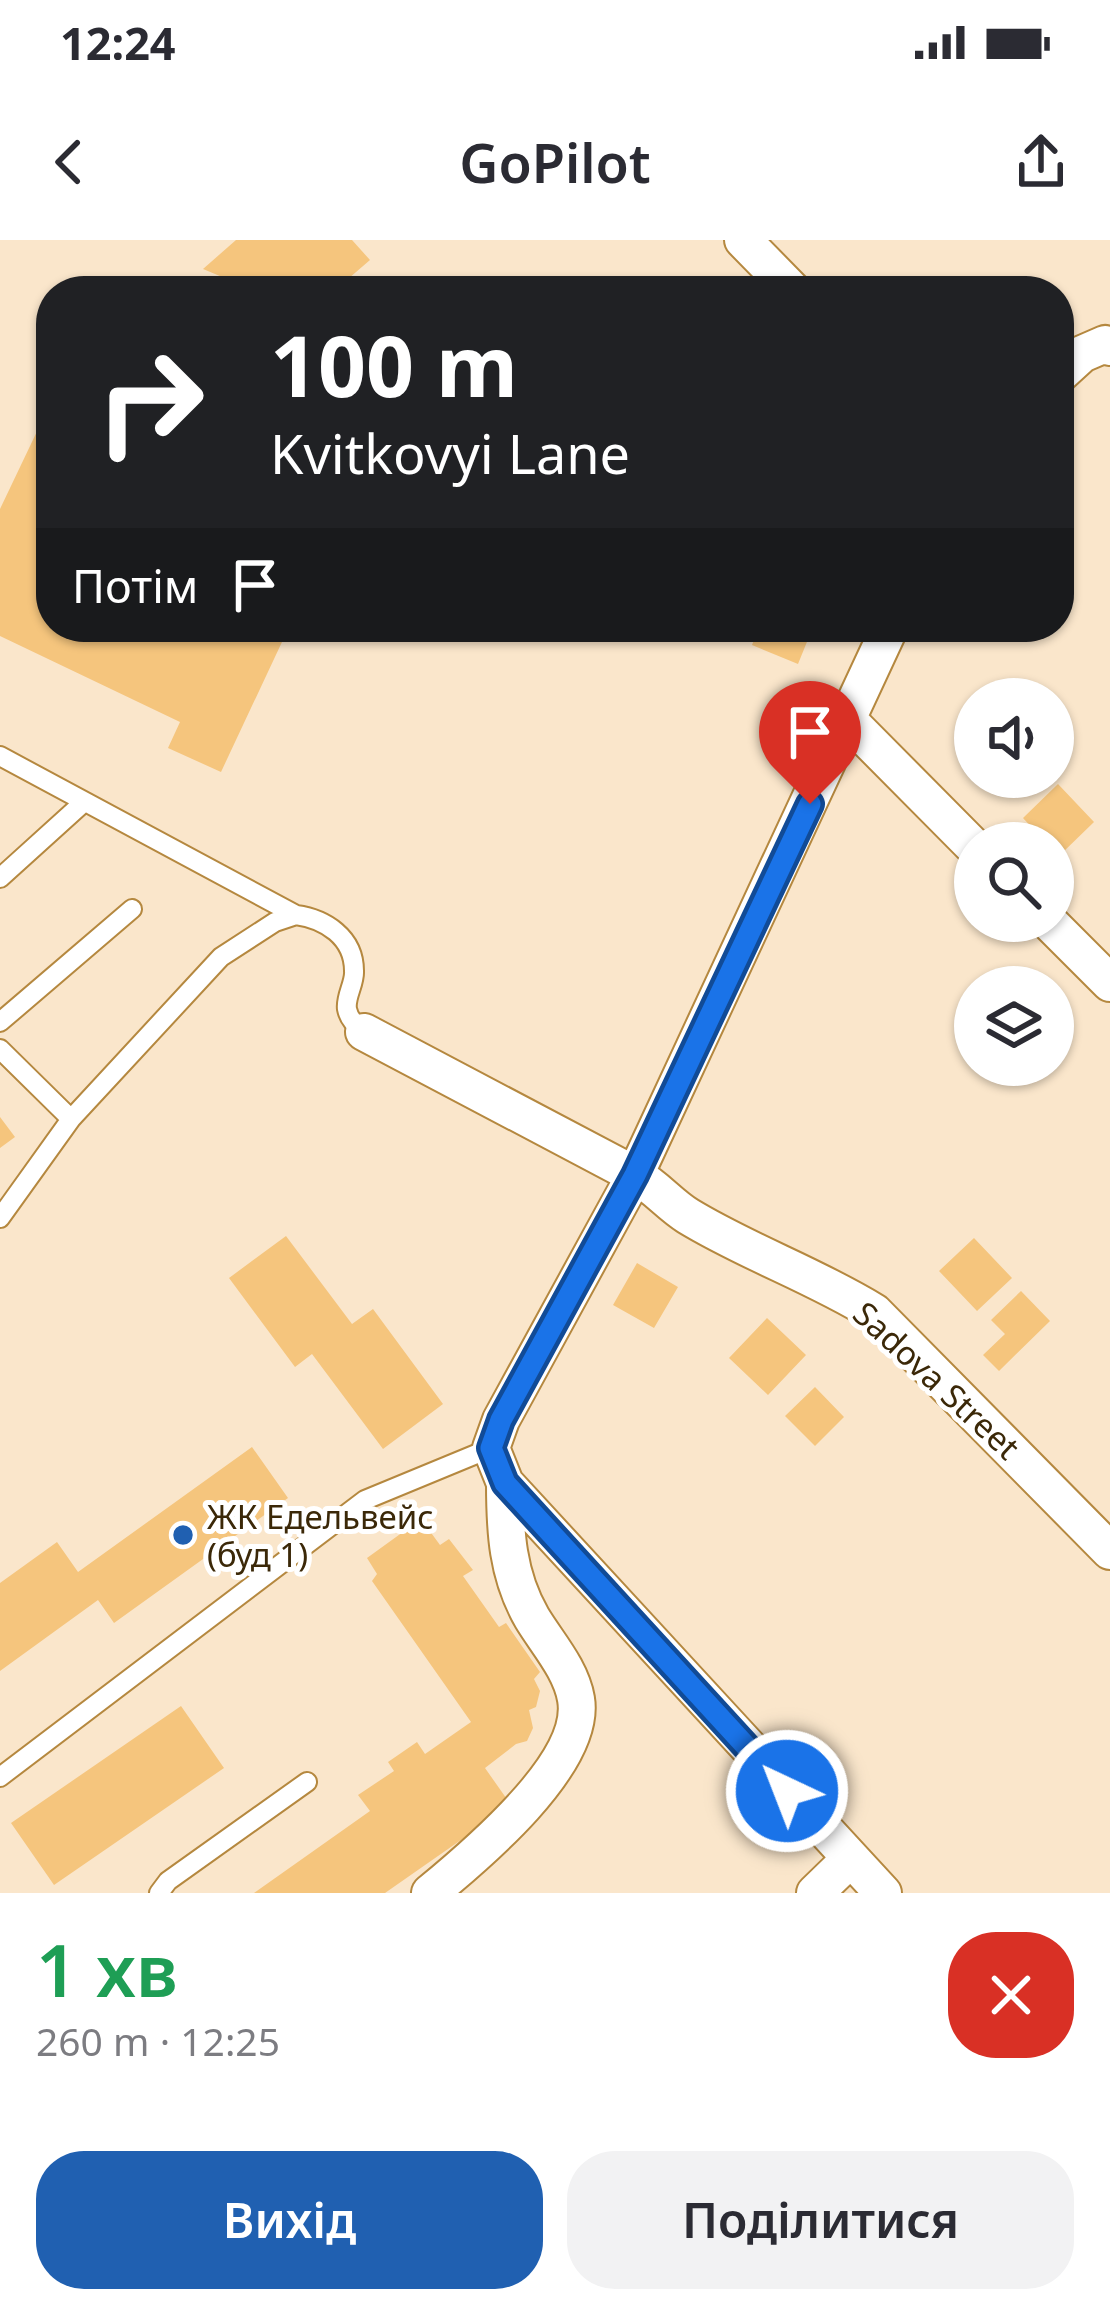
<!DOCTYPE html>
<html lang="uk">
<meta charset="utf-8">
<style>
:root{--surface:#fff;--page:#f2f2f3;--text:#2b2b33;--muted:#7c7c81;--accent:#2060b1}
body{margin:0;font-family:"Noto Sans",sans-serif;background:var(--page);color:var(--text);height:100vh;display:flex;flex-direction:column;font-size:45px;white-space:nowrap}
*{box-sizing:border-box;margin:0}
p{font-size:39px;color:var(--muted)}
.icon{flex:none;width:66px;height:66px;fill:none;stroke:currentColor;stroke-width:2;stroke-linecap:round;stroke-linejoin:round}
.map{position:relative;height:1653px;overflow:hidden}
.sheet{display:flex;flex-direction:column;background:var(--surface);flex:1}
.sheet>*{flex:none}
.banner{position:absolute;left:36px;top:36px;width:1038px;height:366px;border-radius:48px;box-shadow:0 3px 9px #0004;background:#202124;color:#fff;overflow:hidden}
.fabs{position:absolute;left:954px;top:438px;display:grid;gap:24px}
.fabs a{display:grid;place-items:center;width:120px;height:120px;border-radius:50%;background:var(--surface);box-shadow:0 3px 9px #0004;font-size:60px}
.pin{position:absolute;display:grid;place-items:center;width:102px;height:102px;color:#fff;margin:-123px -51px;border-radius:50% 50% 50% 0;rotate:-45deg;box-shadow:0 0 12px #0007}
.pin .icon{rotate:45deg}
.me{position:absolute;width:132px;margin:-66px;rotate:317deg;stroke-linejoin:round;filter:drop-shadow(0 0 9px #0008)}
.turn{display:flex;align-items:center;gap:42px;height:252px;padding:0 36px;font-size:54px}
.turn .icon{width:156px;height:156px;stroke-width:2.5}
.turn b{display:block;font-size:84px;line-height:102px}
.then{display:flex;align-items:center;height:114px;padding:0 36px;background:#0003;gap:24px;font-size:45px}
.round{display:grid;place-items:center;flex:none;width:126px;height:126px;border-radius:48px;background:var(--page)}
.summary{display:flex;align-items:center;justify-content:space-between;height:204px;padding:0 36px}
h1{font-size:72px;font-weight:600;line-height:90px;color:#1e9e55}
.button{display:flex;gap:24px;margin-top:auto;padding:24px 36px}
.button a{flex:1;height:138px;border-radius:48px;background:var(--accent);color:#fff;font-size:48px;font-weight:600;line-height:138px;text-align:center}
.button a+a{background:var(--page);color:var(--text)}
.status{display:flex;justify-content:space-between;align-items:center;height:84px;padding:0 60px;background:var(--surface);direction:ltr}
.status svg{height:33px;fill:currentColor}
header{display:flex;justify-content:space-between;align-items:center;height:156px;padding:0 36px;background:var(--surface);font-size:54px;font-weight:600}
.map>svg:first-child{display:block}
.building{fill:#f5c57d}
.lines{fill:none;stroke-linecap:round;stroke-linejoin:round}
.service-casing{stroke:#b5883f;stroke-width:22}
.minor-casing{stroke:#b5883f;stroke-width:40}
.service{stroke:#fff;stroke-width:18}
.minor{stroke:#fff;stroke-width:36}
.route-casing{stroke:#114b97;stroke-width:30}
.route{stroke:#1a73e8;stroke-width:21}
.poi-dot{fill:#2060b1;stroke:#fff;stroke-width:4.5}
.labels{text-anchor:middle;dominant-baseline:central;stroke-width:10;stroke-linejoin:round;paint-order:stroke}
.street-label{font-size:33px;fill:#3b2808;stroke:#fff}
.poi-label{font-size:33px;fill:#3b2808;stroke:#fff;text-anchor:start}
</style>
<div class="status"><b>12:24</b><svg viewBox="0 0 49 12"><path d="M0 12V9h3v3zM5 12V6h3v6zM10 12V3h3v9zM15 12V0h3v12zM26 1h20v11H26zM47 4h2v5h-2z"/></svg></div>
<header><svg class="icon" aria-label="back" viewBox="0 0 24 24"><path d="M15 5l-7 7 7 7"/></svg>GoPilot<svg class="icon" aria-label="share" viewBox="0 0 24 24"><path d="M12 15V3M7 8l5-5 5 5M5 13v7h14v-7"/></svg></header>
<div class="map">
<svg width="1110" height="1653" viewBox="0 0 1110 1653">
<rect width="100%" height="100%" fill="#fae6cb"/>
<!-- building -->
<path class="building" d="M236,0h116l18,20 -36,31h-78l-53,-22z
M41,183l10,4v200h238l-68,145 -53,-24 12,-26 -180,-86v-127z
M759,387h54l-15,37 -46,-19z
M1058,544l36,38 -35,34 -6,-13h-7l-23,-25z
M0,877l15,20 -15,11z
M286,996l66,88 21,-15 70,95 -60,45 -71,-95 -17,13 -66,-89z
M974,998l38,40 -35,33 -38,-40z
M637,1023l41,24 -24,41 -41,-23z
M1021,1051l29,30 -51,50 -16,-16 22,-21 -14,-14z
M767,1078l39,37 -38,40 -39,-37z
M815,1147l29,30 -29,29 -30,-30z
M252,1207l36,51 -174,125 -16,-23 -98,71v-88l57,-41 21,30z
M421,1279l19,26 9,-6 24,31 -10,6 36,51 7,-4 34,49 -6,7 6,12 -4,16 -7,3 4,18 -6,13 -11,3 -31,24 26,37 -126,88h-131l116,-82 -12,-16 36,-24 -6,-9 29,-20 8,12 46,-32 -99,-141 5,-7 -10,-16z
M181,1466l43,62 -170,117 -43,-62z"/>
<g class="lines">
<defs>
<path id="service" d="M0,516l296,159c29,4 58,22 58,56 1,12 -9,26 -7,38 2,11 10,17 17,23
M0,638l84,-76
M0,782l132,-113
M0,809l71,70
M0,978l71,-99 150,-162 54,-35 21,-7
M0,1537l365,-277 126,-52
M159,1653l9,-12 139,-99"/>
<path id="minor" d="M743,0l50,51
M1059,135l23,-21 23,-10 5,3
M849,481l126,127
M1048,681l62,62
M364,792l271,143c22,13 34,29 53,41 59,36 126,59 186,96l236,239
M430,1653c45,-37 157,-130 146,-194 -5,-30 -29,-56 -44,-81 -25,-43 -27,-87 -27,-135
M815,1653l35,-34
M883,1653l-378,-410 -14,-35 10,-28 134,-245 255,-548"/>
</defs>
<!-- service casing -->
<use href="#service" class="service-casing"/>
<!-- minor casing -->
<use href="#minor" class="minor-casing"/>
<!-- service -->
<use href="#service" class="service"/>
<!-- minor -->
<use href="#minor" class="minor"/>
</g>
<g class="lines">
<defs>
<path id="route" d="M787,1551l-282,-308 -14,-35 10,-28 134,-245 175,-371"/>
</defs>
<!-- route casing -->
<use href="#route" class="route-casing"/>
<!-- route -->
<use href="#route" class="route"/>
</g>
<!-- markers -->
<circle class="poi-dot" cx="183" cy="1295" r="12"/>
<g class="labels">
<!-- street labels -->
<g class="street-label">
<text transform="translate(937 1140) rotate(43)">Sadova Street</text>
</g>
<!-- poi labels -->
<g class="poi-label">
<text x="207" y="1276">ЖК Едельвейс<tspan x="207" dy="38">(буд 1)</tspan></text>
</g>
</g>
</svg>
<div class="fabs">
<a><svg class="icon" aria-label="sound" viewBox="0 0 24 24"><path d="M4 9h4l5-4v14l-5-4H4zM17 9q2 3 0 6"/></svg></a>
<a><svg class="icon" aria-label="search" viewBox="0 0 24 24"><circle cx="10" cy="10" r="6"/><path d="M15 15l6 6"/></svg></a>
<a><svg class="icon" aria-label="layers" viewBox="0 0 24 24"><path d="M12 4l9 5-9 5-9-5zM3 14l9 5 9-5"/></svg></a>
</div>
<div class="pin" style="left:810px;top:564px;background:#d93025"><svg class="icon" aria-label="arrive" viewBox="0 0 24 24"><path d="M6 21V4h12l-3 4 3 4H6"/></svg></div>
<svg class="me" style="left:787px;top:1551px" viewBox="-20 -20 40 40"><circle r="17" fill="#1a73e8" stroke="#fff" stroke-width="3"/><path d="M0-11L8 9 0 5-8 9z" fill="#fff"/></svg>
<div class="banner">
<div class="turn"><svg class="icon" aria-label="right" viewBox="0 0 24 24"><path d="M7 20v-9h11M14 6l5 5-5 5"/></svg><div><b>100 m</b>Kvitkovyi Lane</div></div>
<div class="then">Потім<svg class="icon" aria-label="arrive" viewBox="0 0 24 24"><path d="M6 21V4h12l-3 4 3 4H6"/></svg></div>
</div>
</div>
<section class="sheet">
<div class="summary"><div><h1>1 хв</h1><p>260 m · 12:25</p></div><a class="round" style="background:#d93025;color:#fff"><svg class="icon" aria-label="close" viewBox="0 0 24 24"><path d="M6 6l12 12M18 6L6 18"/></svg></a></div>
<div class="button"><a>Вихід</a><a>Поділитися</a></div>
</section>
